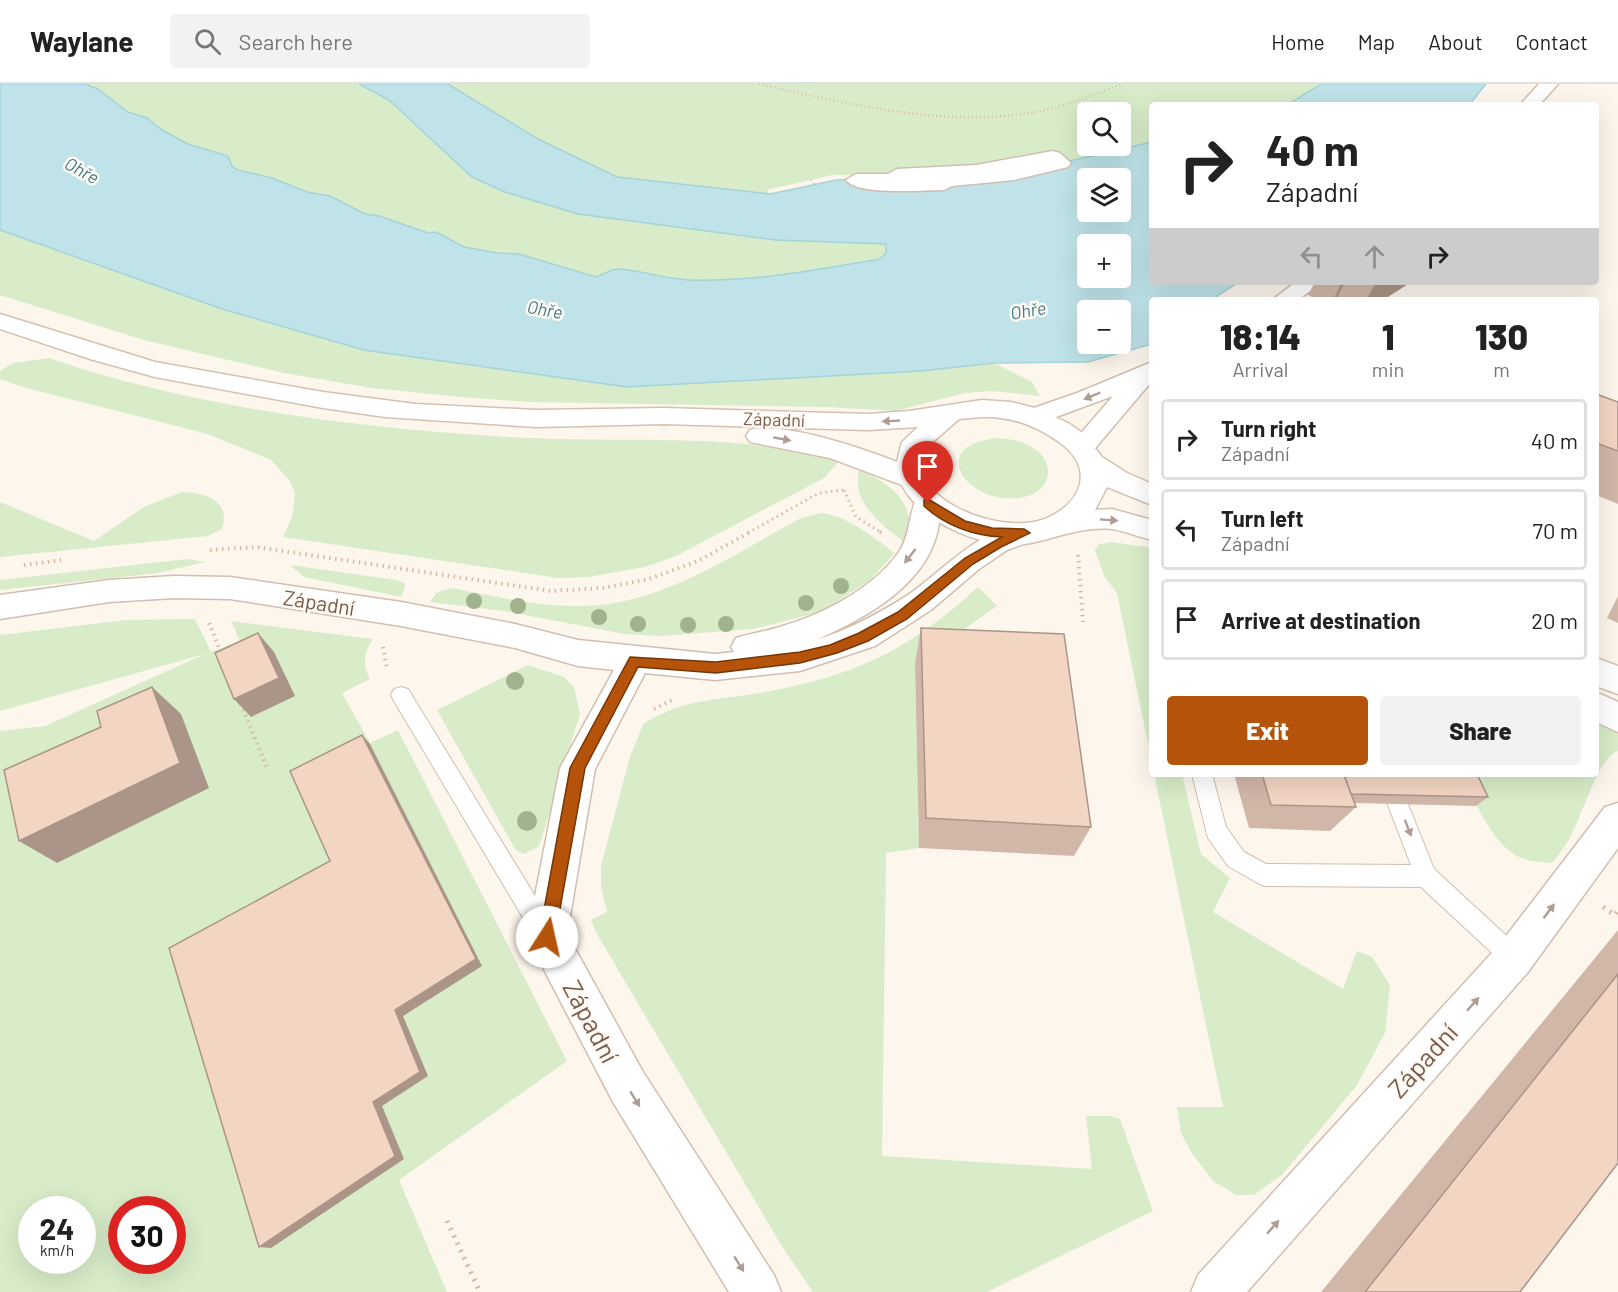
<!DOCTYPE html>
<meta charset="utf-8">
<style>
:root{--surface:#fff;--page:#f2f2f2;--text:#222;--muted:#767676;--line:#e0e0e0;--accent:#b45309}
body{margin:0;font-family:Barlow,sans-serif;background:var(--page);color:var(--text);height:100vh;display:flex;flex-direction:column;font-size:22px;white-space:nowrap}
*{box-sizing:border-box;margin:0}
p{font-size:20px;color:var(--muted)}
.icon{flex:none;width:33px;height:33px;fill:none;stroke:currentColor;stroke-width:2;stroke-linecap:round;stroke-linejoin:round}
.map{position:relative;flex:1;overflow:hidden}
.sheet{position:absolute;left:1149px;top:213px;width:450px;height:480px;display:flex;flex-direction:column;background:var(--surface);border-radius:6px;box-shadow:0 6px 24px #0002}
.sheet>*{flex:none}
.top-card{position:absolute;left:1149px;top:18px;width:450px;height:183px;border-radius:6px;box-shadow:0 6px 24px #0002;background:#fff;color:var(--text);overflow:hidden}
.controls{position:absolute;left:1077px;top:18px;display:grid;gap:12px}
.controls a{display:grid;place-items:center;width:54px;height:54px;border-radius:6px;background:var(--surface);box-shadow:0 6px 24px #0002;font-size:30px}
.speed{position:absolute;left:18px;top:1112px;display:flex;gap:12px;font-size:30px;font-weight:700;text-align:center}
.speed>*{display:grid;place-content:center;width:78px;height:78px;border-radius:50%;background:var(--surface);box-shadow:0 6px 24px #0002;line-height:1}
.speed small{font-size:15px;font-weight:400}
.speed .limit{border:9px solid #d22;background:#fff;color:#111}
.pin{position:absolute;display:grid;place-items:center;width:51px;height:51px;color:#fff;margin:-62px -26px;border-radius:50% 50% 50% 0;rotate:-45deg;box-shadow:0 0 6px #0007}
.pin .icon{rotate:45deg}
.me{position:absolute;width:66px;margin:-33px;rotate:10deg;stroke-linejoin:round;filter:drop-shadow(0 0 4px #0008)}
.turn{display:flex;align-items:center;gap:21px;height:126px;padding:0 18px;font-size:27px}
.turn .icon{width:78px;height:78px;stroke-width:2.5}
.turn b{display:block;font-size:42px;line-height:51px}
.lanes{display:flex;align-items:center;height:57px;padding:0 18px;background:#0003;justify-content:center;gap:30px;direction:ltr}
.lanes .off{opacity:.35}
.eta{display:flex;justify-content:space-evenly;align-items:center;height:102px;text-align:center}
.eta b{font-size:36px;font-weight:800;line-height:42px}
.primary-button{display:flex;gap:12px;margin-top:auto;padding:12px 18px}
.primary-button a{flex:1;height:69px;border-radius:6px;background:var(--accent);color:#fff;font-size:24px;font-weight:800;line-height:69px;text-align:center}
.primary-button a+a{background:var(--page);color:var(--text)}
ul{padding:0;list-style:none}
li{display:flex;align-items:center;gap:18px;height:81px;margin:0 12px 9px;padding:0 6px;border:3px solid var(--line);border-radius:6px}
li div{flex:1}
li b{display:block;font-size:22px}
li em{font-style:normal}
header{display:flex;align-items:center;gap:36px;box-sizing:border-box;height:84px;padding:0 30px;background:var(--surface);border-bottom:2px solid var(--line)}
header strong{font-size:28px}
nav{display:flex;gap:33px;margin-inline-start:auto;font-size:21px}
.search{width:420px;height:54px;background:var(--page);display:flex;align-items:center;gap:15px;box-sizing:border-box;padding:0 21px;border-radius:6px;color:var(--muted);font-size:22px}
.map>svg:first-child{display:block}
.green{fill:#d8ecc9;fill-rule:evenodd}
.water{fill:#bfe3e8;stroke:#a5d3da;stroke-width:1.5;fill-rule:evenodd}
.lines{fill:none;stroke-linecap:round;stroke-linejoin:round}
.lane-casing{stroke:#d1beb0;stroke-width:2}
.street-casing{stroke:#d1beb0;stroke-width:3}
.secondary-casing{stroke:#d6c0b0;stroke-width:3}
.path-far3{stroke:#d9b8a5;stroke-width:2;stroke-dasharray:1 3;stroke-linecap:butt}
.path-far2{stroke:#d9b8a5;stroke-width:3;stroke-dasharray:1.5 4;stroke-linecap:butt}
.path-far1{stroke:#d9b8a5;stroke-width:4;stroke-dasharray:1.5 4.5;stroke-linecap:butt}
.path{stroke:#d9b8a5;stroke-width:5;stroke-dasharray:2 6;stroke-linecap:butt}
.lane{fill:#fff;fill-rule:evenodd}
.street{fill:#fff;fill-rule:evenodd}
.secondary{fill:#fff;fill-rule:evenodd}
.tree{fill:#a0b28e}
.wall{fill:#d1b7a8}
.shaded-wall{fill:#aa9588}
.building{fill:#f3d5c3;stroke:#aa9588;stroke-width:1.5}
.oneway{fill:#af9d94}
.route{fill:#b45309;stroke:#753606;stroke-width:1.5}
.labels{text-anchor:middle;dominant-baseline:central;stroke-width:5;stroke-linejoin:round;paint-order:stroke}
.far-water-label{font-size:18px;font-style:italic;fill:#437c86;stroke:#fffaf3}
.far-street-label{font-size:18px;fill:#7a5c4d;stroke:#fffaf3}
.street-label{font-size:21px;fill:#7a5c4d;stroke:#fffaf3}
.near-street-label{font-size:26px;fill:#7a5c4d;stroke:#fffaf3}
</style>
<header>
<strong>Waylane</strong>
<div class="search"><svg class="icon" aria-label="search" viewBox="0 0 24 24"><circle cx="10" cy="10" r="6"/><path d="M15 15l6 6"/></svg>Search here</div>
<nav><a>Home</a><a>Map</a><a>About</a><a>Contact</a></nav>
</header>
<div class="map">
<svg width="1618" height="1208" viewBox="0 0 1618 1208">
<rect width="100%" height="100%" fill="#fdf6ec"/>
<!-- green -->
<path class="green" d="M86,0h273l30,16 83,77 33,15 73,22 300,28 9,2 -1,9 -6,6c-64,11 -127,23 -192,21 -23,-1 -45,-9 -68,-11l-8,1 -16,7 -77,-23 -22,-1 -33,-6 -28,-15 -8,1 -49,-17 -14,-2 -35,-18 -23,-4 -35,-14 -34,-8 -6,-4 -4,-10 -40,-12 -26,-14 -15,-12 -19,-6 -30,-23z
M448,0h873l-34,21h-135v37l-138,32 -182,1 -65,15 3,4 -153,-17 -79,-38zM1088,28h32v34h-32z
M0,146l222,79 142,41 263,37 294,-16 73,-8 38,19 8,14 -48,-5 -27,2 -70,18 -67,-4 -301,-5 -66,-5 -89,-9 -88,-15 -140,-33 -144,-45z
M49,274c148,51 322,72 478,80 101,5 215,-6 312,23l-15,17 -148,78 -31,11 -57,10 -30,1 -275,-41 9,-20 3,-23 -5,-13 -19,-21 -63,-26 -182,-46 -26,-9v-8l13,-8z
M997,354c14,1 28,3 39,12 19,14 15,39 -8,46 -56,16 -107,-50 -31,-58z
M859,386c29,11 64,37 44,71 -23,-17 -52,-40 -44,-71z
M182,408c23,1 49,8 40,37l-14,7 -208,21v-55l94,39 50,-34z
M821,429c28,3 51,24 74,40l-26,28 -49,31 -67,17 -92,7 -36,-2 -121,-23 -74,-9 6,-9 15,-5c43,8 88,19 132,18 77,-1 150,-51 216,-87z
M1112,458l40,6v215l-35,-170 -13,-17 -9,-26 4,-6z
M187,475l18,3 -47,11 -158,17v-10z
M290,481l106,15 8,3 1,4 -4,10 -97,-20z
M978,503l19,19 -82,58 4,184 -33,5 -4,303 210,13 -6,-53h25l9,3 33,92 -166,81h-174l-30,-44 -185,-312 -7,-16 16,-8 -6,-25v-21l29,-109 13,-33c43,-27 74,-23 122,-32 92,-17 144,-42 213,-105z
M195,535l16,33 29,-11 -9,-20 142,18c-9,13 -11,26 -3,40l-28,14 28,50 28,-13 169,331 -168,119 48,112h-447v-561l45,-5 160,-72 -205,57v-76l126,-15zM32,1125h50v51h-50zM122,1125h50v51h-50z
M528,581l36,12 10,10 6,27 -39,127 -3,6 -15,7 -8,-5 -78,-139z
M1596,635l22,14v18c-27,10 -36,86 -67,112 -11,-1 -22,-1 -32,-6 -26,-12 -46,-58 -57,-83h134z
M1154,690h28l19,80 29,24 -17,34 130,77 14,-38 15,6 18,28 -5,48 -28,52 -75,90 -28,20h-18l-23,-14 -22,-29 -10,-19 -4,-26h46z"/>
<!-- water -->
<path class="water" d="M0,0h85l13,5 30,23 19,6 15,12 26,14 40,12 4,10 6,4 34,8 35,14 23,4 35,18 14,2 49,17 8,-1 28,15 33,6 22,1 77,23 16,-7 8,-1c23,2 45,10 68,11 65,2 128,-10 192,-21l6,-6v-9l-111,-4 -197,-26 -73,-22 -33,-15 -83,-77 -30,-16h89l90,55 79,38 153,17 66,-14 178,-6 138,-32v140h87l-28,18h-59v44l-64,18 -94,1 -73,8 -294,16 -263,-37 -142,-41 -222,-79zM1088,94h32v34h-32zM1088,160h32v34h-32zM1088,226h32v34h-32z
M1321,0h165l-17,21h-182z"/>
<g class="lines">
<defs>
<path id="lane" d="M401,603l7,2 146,238 4,8 -4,8 -8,3 -8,-3 -144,-242 -3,-6 3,-6z
M1192,690h20l14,53 18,25 22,12 145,1 -35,-91h20l38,95 88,81 4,8 -4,8 -8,4 -8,-4 -85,-79 -157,-1 -8,-4 -28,-16 -20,-28z"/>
<path id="street" d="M1539,0h19l-19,21h-19z
M1053,67l7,2 11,10 -3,4 -54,13 -62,6 -8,4c-20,0 -86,6 -98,-10l10,-6h32l9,-5 79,-4z
M1296,198h26l-24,18h-26z
M1152,278v19l-61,72 -9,3 -9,-3 -4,-6 44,-51 -76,28 -9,-2 -4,-6 4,-6 49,-17z
M928,409l10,3c5,9 3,17 1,27 -8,60 -73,95 -123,117 34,-11 62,-26 92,-45 31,-21 86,-81 126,-69l4,7 -4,7 -27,10 -28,19 -48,41 -56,36 -75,25 -85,9 -70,-7 -50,96 -28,165 76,138 131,203 7,17h-52l-116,-190 -86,-165 33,-169 54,-98 -36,-4 -63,-18 -114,-22 -171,-27 -56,-1 -65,4 -109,17v-24l109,-15 65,-4 56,1 171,25 114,22 63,16 137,14 19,-2 -3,-5 5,-9c13,-4 26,-6 40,-10 44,-12 96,-38 123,-76 12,-18 9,-39 19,-56z
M1618,719v45l-90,124 -281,320h-56l7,-17 302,-331 105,-137z"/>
<path id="secondary" d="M0,230l155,48 168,30 92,12 121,6 128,-2 204,6 41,-3 73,-11 29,2 24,6 33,15 16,11 18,23 25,16 25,11v21l-45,-18 -12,23 17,-1 40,11v20c-13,-3 -27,-9 -40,-11 -31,-3 -57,10 -87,15 -42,5 -104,-21 -123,-59l-72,-27 -80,-16 -4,-6 4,-6c33,-9 114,19 147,32l5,-20 16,-15 -50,3 -204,-6 -128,3 -151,-10 -62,-9 -168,-31 -65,-18 -90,-30zM982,333c29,-1 53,8 77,25 33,23 27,56 -8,74 -33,18 -94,0 -118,-26 -5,-5 -8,-14 -11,-20l6,-24 31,-27z
M1596,574l22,8v28l-22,-8z
M1596,608l22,10v30l-22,-10z"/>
</defs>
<!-- lane casing -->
<use href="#lane" class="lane-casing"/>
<!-- street casing -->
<use href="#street" class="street-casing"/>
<!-- secondary casing -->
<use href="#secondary" class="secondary-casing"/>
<!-- path-far3 -->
<path class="path-far3" d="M759,0c90,20 184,44 277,28 30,-5 58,-18 87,-28
M811,96l4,5"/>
<!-- path-far2 -->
<path class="path-far2" d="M844,406l12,27 26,16
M748,449l71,-40 24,-3"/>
<!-- path-far1 -->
<path class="path-far1" d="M880,448l4,2
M210,466l46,-3 295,44 52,-3 46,-9 49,-18 52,-29
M1078,471l5,67
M24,481l38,-5
M209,539l13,32
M383,563l4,22
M241,620l26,64
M654,625l18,-9"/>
<!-- path -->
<path class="path" d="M1603,823l12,8 3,-5
M447,1137l33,71"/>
<!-- lane -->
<use href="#lane" class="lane"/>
<!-- street -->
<use href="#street" class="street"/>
<!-- secondary -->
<use href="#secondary" class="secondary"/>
</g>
<!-- trees -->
<g class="tree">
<circle cx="841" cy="502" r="8"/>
<circle cx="474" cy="517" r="8"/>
<circle cx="806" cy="519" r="8"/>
<circle cx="518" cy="522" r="8"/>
<circle cx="599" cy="533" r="8"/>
<circle cx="638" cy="540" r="8"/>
<circle cx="726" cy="540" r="8"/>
<circle cx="688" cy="541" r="8"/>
<circle cx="515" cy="597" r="9"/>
<circle cx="527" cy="737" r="10"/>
</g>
<!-- wall -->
<path class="wall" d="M1315,198h94l-1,2 -25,16h-69l1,-2 -7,-3z
M1596,310l22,8v102l-22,-9z
M1618,512v27l-11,-5z
M921,544l170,199 -17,29 -155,-8 -4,-184z
M1234,690h243l11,23 -12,9 -121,-3 1,4 -26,24 -81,-3z
M1618,846v233l-98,129h-199z"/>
<!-- shaded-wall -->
<path class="shaded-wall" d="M1342,198h3l-9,18h-3z
M1376,198h33l-1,2 -25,16h-17z
M258,549l16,19 21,44 -44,21 -17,-18z
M152,603l29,27 28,74 -152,75 -38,-22z
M362,651l8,9 112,222 -79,50 25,60 -46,30 22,53 -133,89 -12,-1 114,-145z"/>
<!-- building -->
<path class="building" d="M1596,310l22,8v49l-22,-8z
M921,544l143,6 27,193 -165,-9z
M258,549l21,45 -45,21 -19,-46z
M152,603l28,76 -161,78 -15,-71 97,-43 -4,-16z
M362,651l114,224 -81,51 25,62 -47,30 22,54 -136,91 -90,-299 161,-87 -40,-90z
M1262,690h84l-2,1 12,32 -85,-2z
M1348,690h129l11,23 -137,-3 -6,-17z
M1618,890v189l-98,129h-155z"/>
<!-- one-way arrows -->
<defs><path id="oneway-solid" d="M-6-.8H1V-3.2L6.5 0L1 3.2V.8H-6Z" transform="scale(1.5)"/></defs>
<g class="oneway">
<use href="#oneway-solid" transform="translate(1092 312) rotate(157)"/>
<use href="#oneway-solid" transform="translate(891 337) rotate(177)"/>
<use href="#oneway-solid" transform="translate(782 355) rotate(10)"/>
<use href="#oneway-solid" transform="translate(1109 436) rotate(4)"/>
<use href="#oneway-solid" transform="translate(910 472) rotate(128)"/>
<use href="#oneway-solid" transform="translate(1408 744) rotate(69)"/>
<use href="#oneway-solid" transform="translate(1549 827) rotate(-53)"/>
<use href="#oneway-solid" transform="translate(1473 920) rotate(-48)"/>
<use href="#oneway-solid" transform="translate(635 1015) rotate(58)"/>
<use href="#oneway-solid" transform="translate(1273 1143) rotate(-48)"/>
<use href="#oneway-solid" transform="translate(739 1180) rotate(58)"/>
</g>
<!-- route -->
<path class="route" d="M928,415l37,22 27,7 32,1 6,4 -29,14 -28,17 -66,55 -39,22 -31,12 -37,10 -84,10 -78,-6 -53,101 -30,169 -2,6 -6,2 -6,-2 -2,-6 31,-169 60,-111 86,5 84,-10 30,-7 29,-12 39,-21 67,-54 37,-21c-28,-1 -58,-12 -78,-31v-6z"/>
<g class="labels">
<!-- far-water labels -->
<g class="far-water-label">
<text transform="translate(82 86) rotate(29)">Ohře</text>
<text transform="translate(545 225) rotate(10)">Ohře</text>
<text transform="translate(1028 226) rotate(-10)">Ohře</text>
</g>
<!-- far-street labels -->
<g class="far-street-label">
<text transform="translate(774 335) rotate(2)">Západní</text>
</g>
<!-- street labels -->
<g class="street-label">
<text transform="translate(319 518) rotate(9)">Západní</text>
</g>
<!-- near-street labels -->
<g class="near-street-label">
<text transform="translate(592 937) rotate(62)">Západní</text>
<text transform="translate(1422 976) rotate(-48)">Západní</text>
</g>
</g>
</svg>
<div class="controls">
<a><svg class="icon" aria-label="search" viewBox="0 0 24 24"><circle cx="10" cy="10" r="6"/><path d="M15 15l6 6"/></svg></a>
<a><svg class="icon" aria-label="layers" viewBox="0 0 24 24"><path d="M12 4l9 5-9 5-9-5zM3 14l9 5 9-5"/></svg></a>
<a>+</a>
<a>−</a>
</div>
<div class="speed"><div>24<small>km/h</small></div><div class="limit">30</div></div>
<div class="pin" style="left:928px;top:419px;background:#d93025"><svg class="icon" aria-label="arrive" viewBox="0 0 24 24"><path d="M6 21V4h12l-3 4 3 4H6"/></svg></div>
<svg class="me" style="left:547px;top:853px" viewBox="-20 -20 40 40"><circle r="19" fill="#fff"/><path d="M0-13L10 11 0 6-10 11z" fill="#b45309"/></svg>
<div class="top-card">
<div class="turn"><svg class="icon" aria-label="right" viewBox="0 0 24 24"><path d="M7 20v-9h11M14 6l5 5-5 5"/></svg><div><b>40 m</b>Západní</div></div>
<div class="lanes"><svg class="icon off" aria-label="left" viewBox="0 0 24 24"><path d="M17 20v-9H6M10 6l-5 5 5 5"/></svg><svg class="icon off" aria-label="ahead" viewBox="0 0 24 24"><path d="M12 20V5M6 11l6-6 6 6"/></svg><svg class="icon" aria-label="right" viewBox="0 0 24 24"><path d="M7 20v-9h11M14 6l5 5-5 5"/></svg></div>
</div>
<section class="sheet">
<div class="eta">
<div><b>18:14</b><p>Arrival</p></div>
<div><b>1</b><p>min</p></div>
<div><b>130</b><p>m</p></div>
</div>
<ul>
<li><svg class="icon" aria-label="right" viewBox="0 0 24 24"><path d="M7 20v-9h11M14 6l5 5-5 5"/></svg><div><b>Turn right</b><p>Západní</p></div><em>40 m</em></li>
<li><svg class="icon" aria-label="left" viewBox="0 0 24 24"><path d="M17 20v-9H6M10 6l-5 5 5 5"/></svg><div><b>Turn left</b><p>Západní</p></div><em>70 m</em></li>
<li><svg class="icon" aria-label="arrive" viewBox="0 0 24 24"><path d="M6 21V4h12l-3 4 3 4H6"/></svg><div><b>Arrive at destination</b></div><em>20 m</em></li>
</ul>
<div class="primary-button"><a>Exit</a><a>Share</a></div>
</section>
</div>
